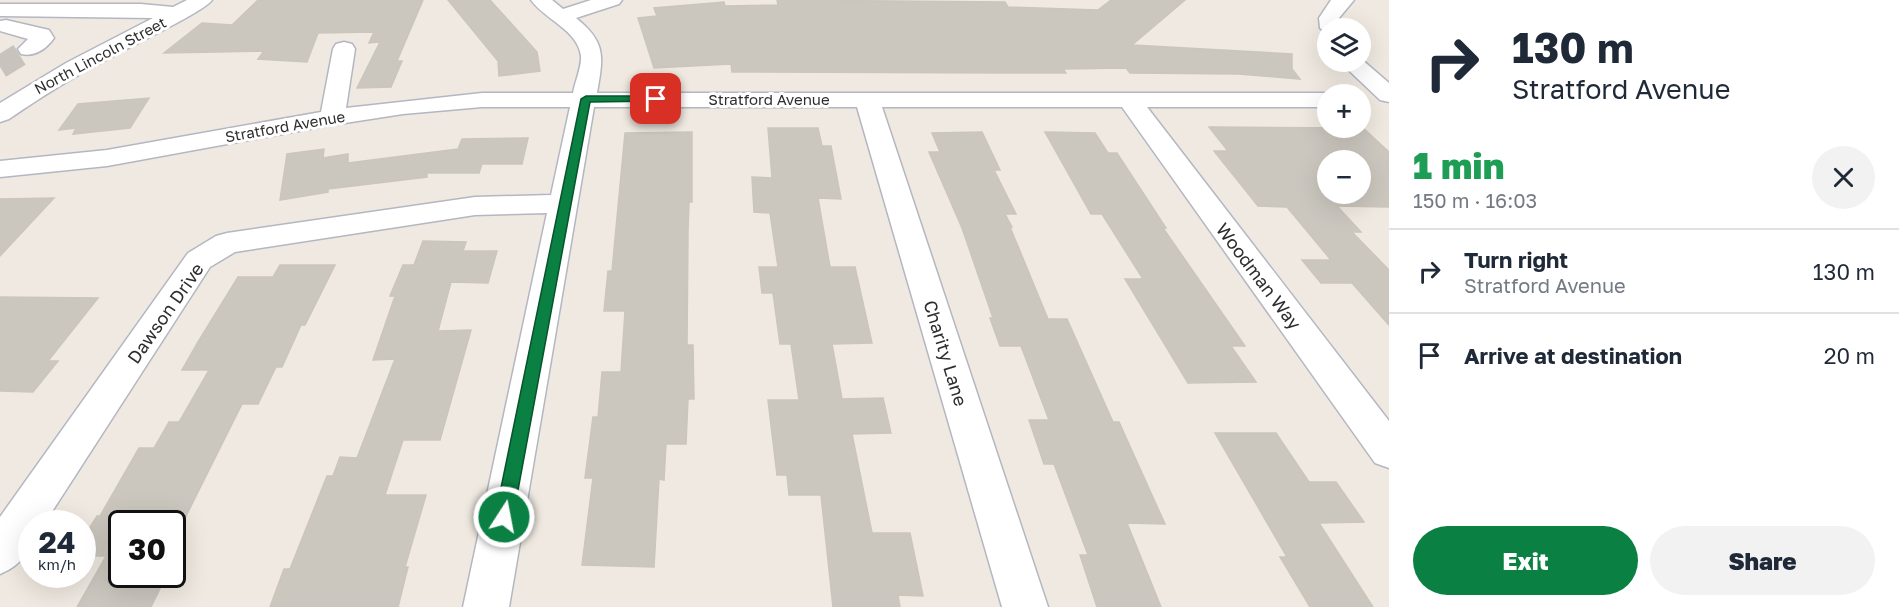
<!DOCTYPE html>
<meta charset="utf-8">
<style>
:root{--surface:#fff;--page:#f2f2f3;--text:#1f2937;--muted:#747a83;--line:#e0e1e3;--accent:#0b8043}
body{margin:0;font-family:"Golos Text",sans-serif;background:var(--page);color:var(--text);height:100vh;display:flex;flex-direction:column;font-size:22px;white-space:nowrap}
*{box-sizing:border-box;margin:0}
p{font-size:20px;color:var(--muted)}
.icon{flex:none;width:33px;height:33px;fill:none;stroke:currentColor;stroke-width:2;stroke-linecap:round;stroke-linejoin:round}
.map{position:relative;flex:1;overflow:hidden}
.sheet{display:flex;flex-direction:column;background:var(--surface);width:510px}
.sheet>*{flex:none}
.guide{background:#fff;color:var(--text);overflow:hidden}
.controls{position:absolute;left:1317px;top:18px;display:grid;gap:12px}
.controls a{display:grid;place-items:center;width:54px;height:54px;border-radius:50%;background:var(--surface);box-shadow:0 6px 24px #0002;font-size:30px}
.speed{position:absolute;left:18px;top:510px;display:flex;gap:12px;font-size:30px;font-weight:700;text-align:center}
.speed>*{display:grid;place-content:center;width:78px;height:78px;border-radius:50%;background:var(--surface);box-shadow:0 6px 24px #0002;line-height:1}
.speed small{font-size:15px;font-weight:400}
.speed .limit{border:3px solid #111;border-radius:9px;background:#fff;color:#111}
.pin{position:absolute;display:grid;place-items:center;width:51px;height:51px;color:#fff;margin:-26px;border-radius:12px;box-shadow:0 3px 9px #0006}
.me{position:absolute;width:66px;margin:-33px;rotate:11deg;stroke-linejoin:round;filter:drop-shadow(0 0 4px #0008)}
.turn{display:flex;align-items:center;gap:21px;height:126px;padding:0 24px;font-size:27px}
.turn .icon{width:78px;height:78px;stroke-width:2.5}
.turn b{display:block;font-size:42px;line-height:51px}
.round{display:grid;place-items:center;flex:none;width:63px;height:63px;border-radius:32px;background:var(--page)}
.overview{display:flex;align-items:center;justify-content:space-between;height:102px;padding:0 24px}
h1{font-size:36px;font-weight:800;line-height:45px;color:#1e9e55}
.primary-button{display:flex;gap:12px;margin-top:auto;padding:12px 24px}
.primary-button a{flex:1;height:69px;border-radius:36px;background:var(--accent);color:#fff;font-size:24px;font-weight:800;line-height:69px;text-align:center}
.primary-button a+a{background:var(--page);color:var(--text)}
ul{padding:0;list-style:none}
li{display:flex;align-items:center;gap:18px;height:84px;padding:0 24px;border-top:2px solid var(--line)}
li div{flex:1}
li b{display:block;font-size:22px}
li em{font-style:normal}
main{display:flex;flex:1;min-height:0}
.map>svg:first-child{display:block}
.building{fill:#cbc7bf;stroke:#cbc5ba;stroke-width:1.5;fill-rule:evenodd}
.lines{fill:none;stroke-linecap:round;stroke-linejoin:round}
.minor-tunnel{stroke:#c8c4bd;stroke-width:23;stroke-dasharray:23 11;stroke-linecap:butt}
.minor-casing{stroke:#b4b7c1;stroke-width:3}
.minor{fill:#fff;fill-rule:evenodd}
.route{fill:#0b8043;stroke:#07532c;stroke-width:1.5}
.labels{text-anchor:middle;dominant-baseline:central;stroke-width:6;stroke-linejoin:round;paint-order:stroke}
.far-street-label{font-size:15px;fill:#2e2e2e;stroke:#fff}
.street-label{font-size:18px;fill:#2e2e2e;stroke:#fff}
</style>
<main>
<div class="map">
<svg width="1389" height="607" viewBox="0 0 1389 607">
<rect width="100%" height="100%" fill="#efe9e1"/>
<!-- building -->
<path class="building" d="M258,0h165l-26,61h5l-11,26 -34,1 23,-46 -11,1 5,-11 -56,1 -11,29 -49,-3 6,-8 -100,2 38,-30 30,2z
M448,0h42l47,52 3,19 -41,5 -1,-15z
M777,0l228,2 3,5 90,3 13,-10h74l-53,45 160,9v15l8,10 -61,-5 -109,-1 -4,-5 -63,1 3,4h-53l-281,-1 -1,-8 -77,4 -16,-50 19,-2 -3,-8 70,-6 1,4 53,-1z
M149,98l-19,30 -57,6 3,-6 -17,2 19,-26z
M1209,127l154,1 26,24v55l-52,-1 24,26h-9l37,38v55l-37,-42h-31l-19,-23h29l-44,-53 -29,-1 -44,-55h14zM1328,160h32v34h-32z
M768,128h50l4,18h9l10,53 -23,-1 12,69h25l17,76 -40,1 10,55 41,-1 8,35 -39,1 20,99h38l13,63 -25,-1 2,12h-67l-12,-112h-32l-2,-20h-10l-9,-75h31l-8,-56h-11l-7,-51h-11l-3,-26h19l-8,-54 -16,-1 -2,-35 20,1z
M692,132v70h-3l-1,29 -1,114h6l1,54h-6l-2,45h-20l-2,36 -5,-1 -5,88 -72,-2 11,-87h-8l8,-61h5l4,-45h19l4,-61h-21l4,-40h4l13,-138z
M982,132l18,38h-6l22,44h-11l7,13h-2l38,92h19l46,103h6l46,102 -38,-1 34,84h-64l-17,-52h8l-34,-91h-10l-15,-44h20l-28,-74h-21l-10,-28h3l-31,-90 -33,-76h11l-8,-19z
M1045,132l50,1 13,20h9l49,75h-3l82,118h-14l25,36 -68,1 -63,-104h18l-41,-65h-11z
M528,138l-6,26h-40l-3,9h-52v4l-99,12v3l-48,8 7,-46 37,-5 -1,9 25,-4v9l110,-14 4,-10z
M54,198l-54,58v-57z
M423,241l43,1 -3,9h34l-9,32 -37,-1 -13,49 33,-1 -31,110h-37l-18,55h41l-21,72h3l-10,40h-128l14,-38h6l37,-93h6l7,-19 17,1 38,-99 -22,1 22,-64h-5l13,-31h11z
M280,265h55l-30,60h-4l-19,42h-6l-18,37h-16l-60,120h-60v50h45l-16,33h-74l29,-51h-24v-16l15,-24h3l39,-68h15l15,-26h10l30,-52h-27l16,-28 40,-65h35z
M0,297l98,1 -50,63h10l-25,31 -33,-1z
M1215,433h61l33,49h27l28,40 -45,1 54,84h-63l-30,-50h7z"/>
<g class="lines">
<!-- minor-tunnel -->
<path class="minor-tunnel" d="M0,67l29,-18"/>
<defs>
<path id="minor" d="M187,0h25c-8,12 -86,48 -104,59 -35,18 -67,38 -99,60l-9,3v-19l66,-40 87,-45 -153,-2v-12h141l32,3z
M531,0h21l11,9 28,-9h31l-3,4 -43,14c31,25 27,39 21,75h731l7,1h-7v13h-181l242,314v47l-14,-5 -253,-356h-240l166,500h-46l-145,-500h-263l-85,500h-46l84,-394 -72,2 -240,37 -25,15 -166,257h-12c0,25 -8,40 -32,50v-57l188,-264 28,-17 11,-3 248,-36 76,-2 19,-88h-88l-79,7 -71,11 -225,41 -107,11v-16l107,-11 214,-38 12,-63 3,-5 8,-2 8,2 3,5 -9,59 136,-15h91c2,-11 9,-27 8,-37 -3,-26 -37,-37 -50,-56z
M1331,0h23l-15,18 2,10h-13v6l-8,-6 -1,-10z
M6,20l43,10 5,8c-8,11 -19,19 -33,16l-3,-5 10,-10 -28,-8v-10z
M1360,58l29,25v19l-9,-2 -40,-38h20z"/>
</defs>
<!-- minor casing -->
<use href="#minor" class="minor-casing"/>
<!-- minor -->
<use href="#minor" class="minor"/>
</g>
<!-- route -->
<path class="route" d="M656,96l5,3 -1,2 -70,1 -77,415 -3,6 -6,2 -6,-2 -3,-6 86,-418 5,-3z"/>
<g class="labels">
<!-- far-street labels -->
<g class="far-street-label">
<text transform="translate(100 55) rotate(-28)">North Lincoln Street</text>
<text x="769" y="99">Stratford Avenue</text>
<text transform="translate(285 126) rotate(-10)">Stratford Avenue</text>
</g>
<!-- street labels -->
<g class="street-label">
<text transform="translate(1259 276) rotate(53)">Woodman Way</text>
<text transform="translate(165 313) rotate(-55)">Dawson Drive</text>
<text transform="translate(946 353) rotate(73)">Charity Lane</text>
</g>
</g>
</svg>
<div class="controls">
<a><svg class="icon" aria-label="layers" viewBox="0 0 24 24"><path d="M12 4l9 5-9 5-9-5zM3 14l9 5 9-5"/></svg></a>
<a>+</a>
<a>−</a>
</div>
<div class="speed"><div>24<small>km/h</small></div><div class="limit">30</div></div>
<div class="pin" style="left:656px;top:99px;background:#d93025"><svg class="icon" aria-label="arrive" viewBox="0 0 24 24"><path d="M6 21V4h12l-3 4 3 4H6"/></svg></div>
<svg class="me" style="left:504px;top:517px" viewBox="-20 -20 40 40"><circle r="17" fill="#0b8043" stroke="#fff" stroke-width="3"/><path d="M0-11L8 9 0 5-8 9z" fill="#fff"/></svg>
</div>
<section class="sheet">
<div class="guide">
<div class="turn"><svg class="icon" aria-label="right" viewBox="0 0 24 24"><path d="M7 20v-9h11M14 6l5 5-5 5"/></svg><div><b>130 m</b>Stratford Avenue</div></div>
</div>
<div class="overview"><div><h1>1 min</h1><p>150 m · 16:03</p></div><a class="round"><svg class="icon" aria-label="close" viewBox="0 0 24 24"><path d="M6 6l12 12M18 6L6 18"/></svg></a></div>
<ul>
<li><svg class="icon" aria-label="right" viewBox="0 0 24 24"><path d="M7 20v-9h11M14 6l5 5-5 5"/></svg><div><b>Turn right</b><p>Stratford Avenue</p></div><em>130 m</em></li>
<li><svg class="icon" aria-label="arrive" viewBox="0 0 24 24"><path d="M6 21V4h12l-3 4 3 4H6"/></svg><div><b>Arrive at destination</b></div><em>20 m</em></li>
</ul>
<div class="primary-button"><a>Exit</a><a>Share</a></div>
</section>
</main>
